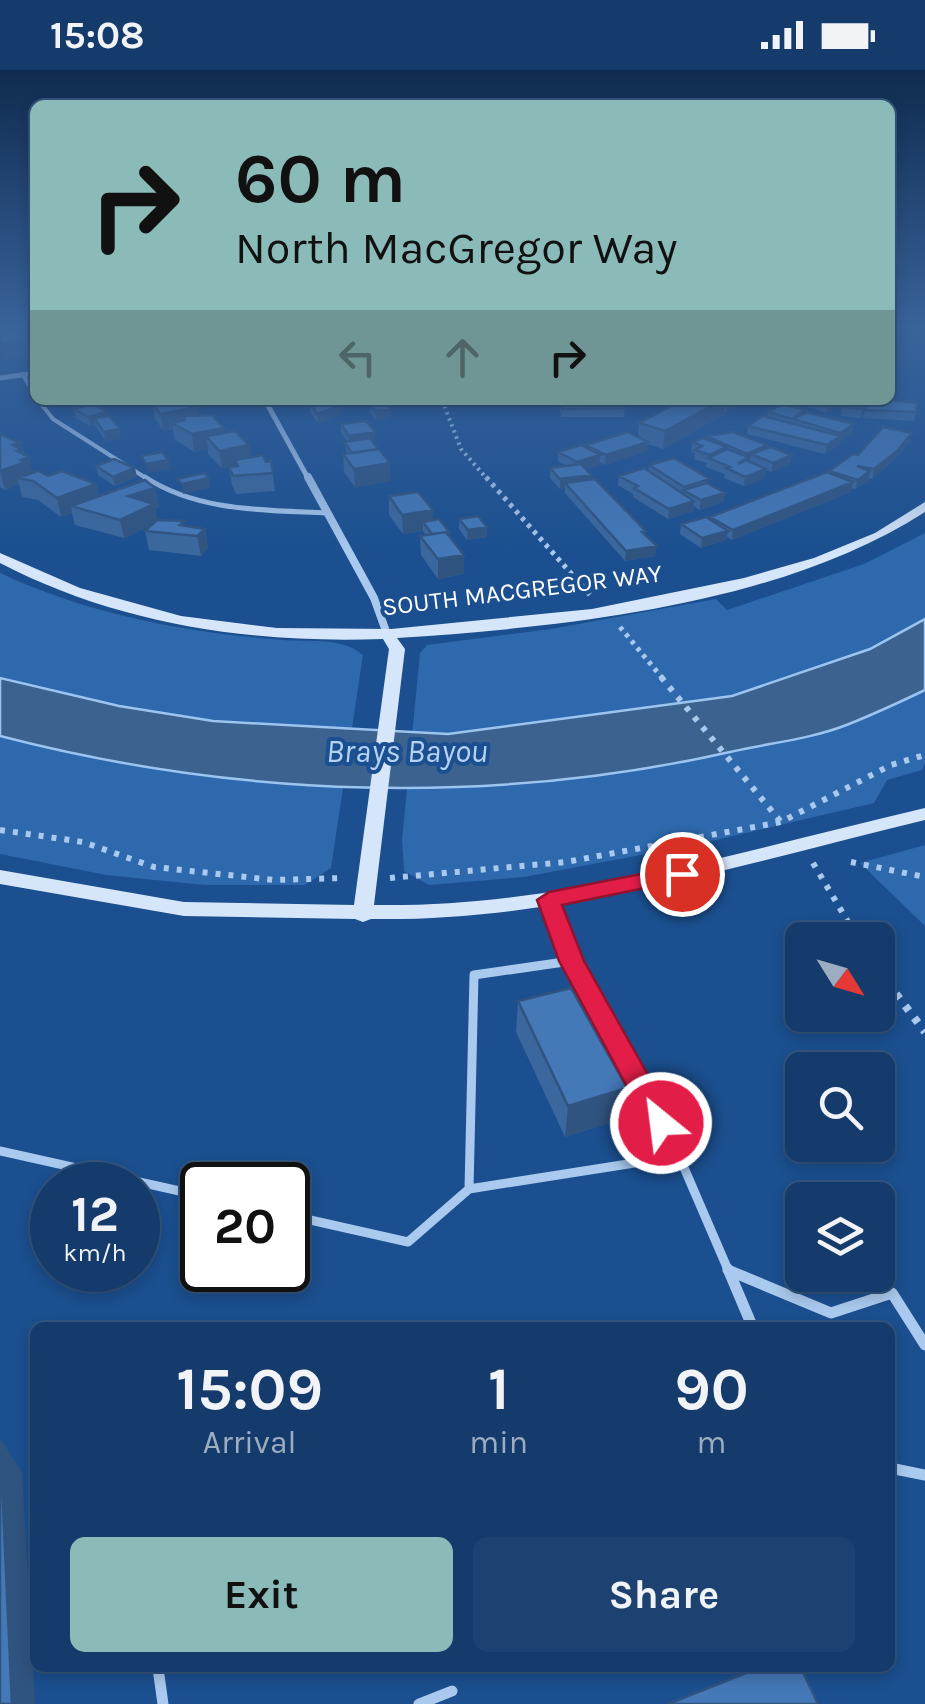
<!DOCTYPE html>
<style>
:root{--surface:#143b6b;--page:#1d4271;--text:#f1f3f6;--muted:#9dadc1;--line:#33557e;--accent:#8bbbb9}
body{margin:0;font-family:Karla,sans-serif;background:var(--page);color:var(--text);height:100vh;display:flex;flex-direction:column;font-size:38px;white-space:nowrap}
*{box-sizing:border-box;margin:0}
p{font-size:32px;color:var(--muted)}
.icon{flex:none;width:55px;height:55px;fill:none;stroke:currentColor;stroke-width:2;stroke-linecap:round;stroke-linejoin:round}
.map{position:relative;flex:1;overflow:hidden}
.sheet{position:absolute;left:30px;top:1252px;width:865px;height:350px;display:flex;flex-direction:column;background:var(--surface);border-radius:15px;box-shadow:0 5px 15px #0003,0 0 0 2px var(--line)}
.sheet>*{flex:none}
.banner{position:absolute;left:30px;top:30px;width:865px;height:305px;border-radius:15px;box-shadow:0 5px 15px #0003,0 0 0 2px var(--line);background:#8bbbb9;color:#111;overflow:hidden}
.needle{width:65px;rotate:127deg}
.controls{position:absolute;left:785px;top:852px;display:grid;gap:20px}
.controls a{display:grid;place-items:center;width:110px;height:110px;border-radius:15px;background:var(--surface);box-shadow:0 5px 15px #0003,0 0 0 2px var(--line);font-size:50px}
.speed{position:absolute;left:30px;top:1092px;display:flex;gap:20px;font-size:50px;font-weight:700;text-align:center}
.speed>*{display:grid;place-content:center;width:130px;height:130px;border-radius:50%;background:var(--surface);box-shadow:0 5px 15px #0003,0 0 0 2px var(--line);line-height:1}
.speed small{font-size:25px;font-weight:400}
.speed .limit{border:5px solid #111;border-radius:15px;background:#fff;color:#111}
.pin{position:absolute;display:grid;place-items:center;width:85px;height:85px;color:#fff;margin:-42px;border:5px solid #fff;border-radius:50%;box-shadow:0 2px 10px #0007}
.me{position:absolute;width:110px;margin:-55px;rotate:331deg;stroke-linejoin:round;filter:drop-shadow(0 0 8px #0008)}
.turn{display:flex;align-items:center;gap:35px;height:210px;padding:0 40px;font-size:45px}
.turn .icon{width:130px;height:130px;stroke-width:2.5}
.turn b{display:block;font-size:70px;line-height:85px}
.lanes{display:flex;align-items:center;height:95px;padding:0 40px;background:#0003;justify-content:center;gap:50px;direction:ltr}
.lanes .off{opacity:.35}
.eta{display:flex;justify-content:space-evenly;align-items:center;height:170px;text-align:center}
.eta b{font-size:60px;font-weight:700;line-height:70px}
.primary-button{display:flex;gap:20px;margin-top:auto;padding:20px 40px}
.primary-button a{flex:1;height:115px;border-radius:15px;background:var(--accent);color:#111;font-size:40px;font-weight:700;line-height:115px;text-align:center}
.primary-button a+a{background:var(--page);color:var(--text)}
.status{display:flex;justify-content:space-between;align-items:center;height:70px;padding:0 50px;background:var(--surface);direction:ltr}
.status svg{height:28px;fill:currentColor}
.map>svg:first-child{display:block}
.green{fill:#2e69ad}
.water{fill:#3c6290;stroke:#9cc4f0;stroke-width:2.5}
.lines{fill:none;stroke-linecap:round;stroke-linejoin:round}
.path-far3{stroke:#a9c9ee;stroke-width:4;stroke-dasharray:2.5 4;stroke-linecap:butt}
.path-far2{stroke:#a9c9ee;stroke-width:5;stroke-dasharray:4 5;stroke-linecap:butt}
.path-far1{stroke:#a9c9ee;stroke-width:6;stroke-dasharray:5 8;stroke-linecap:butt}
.path{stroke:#a9c9ee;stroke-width:8;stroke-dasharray:6 9;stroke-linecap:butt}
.service-far4{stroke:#a9c9ee;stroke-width:4}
.service-far3{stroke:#a9c9ee;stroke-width:5}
.service-far2{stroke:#a9c9ee;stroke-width:8}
.service-far1{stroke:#a9c9ee;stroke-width:9}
.service{stroke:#a9c9ee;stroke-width:11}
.minor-far1{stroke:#a9c9ee;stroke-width:5}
.minor{stroke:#a9c9ee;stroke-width:8}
.secondary{fill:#d6e6fa;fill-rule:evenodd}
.wall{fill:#3a679d}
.shaded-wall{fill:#305480}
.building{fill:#4478b7;stroke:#305480;stroke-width:2.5}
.route{fill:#e11d48;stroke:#92132f;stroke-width:2.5}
.labels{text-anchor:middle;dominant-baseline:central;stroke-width:8;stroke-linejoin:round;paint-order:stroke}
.far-street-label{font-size:25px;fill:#fff;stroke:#1b4f8f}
.water-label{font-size:32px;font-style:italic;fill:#b5d3f5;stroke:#1b4f8f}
</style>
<div class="status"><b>15:08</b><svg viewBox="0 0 49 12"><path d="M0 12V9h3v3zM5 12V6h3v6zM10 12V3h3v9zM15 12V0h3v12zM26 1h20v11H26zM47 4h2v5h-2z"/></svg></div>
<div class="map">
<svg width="925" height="1634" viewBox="0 0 925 1634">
<rect width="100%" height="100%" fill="#1b4f8f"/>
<!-- green -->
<path class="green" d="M925,463v230l-3,7 -35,10 -13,23 -175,41 -175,33 -95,8 -25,-14 -2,-31 18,-187 7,-8 124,-16 165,-30 11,11 137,-46z
M0,503c91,42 183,59 282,67 27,2 60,-3 81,15l-32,213 -26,17h-101l-98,-10 -106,-21z
M925,775v81l-65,-63z"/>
<!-- water -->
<path class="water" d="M925,549v71c-25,12 -51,24 -76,34 -37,15 -80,19 -119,28 -240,54 -491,46 -730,-16v-58l119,28 94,15 235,13 284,-38 138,-47z"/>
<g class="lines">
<!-- path-far3 -->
<path class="path-far3" d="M442,330l19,49 27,31"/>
<!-- path-far2 -->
<path class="path-far2" d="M486,407l105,119
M620,557l43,52"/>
<!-- path-far1 -->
<path class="path-far1" d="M661,607l120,145
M0,760l83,12 71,25 120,13 69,-2
M851,792l74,15
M813,793l44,74
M390,808l176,-16 215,-40 110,-57 34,-10"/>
<!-- path -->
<path class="path" d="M856,865l3,5
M878,900l47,62"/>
<!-- service-far4 -->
<path class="service-far4" d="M23,305l12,20
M38,330l15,19 96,61"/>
<!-- service-far3 -->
<path class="service-far3" d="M145,407c53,35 121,33 182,36"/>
<!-- service-far2 -->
<path class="service-far2" d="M549,830l13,37"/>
<!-- service-far1 -->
<path class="service-far1" d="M562,865l9,26 108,195 50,116
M0,1081l202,45
M469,1119l210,-33
M288,1145l120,27 61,-53 5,-214 97,-14
M728,1200l4,2"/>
<!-- service -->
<path class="service" d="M728,1199l25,59
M728,1200l103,43 61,-20 33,52
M890,1398l35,7
M158,1598l5,36
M419,1634l33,-13"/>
<!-- minor-far1 -->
<path class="minor-far1" d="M0,308l35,-5
M265,330l44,80"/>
<!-- minor -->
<path class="minor" d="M308,407l66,121 13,36"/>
<!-- secondary -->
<path class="secondary" d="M925,432v10c-144,93 -359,115 -528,126l8,11 -31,256c187,3 370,-55 551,-97v12c-182,44 -366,102 -554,99l-8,3 -8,-3 -171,-3 -184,-32v-14l184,32 170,3 35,-256 -6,-10c-132,5 -266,-15 -383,-76v-10l80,35 101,28 96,12 114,1 201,-20 152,-31 70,-20 61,-25z"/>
</g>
<!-- wall -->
<path class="wall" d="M316,330h32v4l-9,1 1,10 -22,8 -8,-11v-9l7,-1z
M559,330h66l-1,17h-63z
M683,330h66l-24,12 -1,2 -61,35 -15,-5 -1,7 -42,14 -6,-3v3l-14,4 6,11 55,55 9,21 -30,5 -60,-68v-5l-5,1 -10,-11v-10l17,-2 -9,-5v-9l26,-5 1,-2 53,-8 1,-14z
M787,330h77l-3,18 -20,-2 1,-13 -16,10z
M866,330l50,12 -2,9 -51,-3z
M152,331l45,3 -2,1 3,10 27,18 24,12 2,11 15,6 5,-1 4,30 -39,3 -4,-9 -3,-18 7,-1 -14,2 -14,-14v-5l-14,3 -19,-12 -2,-11 -10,2 -8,-13z
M370,334l20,13 -14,3 -6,-7z
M74,339l34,7 13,22 -15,3 -11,-16 -5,1 -14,-8z
M768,342l37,1 47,20 -12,8 -1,4 -14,9 -78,-20 1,-8 19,-9z
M341,354l34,17h-3l19,40 -36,6 -11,-15 -1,-18 4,-1 -3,-11 3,-1 -6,-8z
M912,363l-2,9 -17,19 -21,18 -3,-1 -1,3 -13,8 -3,-1 -1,4 -119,48 -5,-3 -1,3 -25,8 -21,-14 1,-10 29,-5v-2l119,-44v-2l29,-16z
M0,364l20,9 13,30 63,11 3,12 56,-8 4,19 -4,1 2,12 48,9 3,19 -7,8 -52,-6 -4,-19 5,-5 -26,12 -49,-13 -3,-12 -11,4 -23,-17 -16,-3 -3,-13 -14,6 -5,-3z
M706,366l61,9 -1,3 24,16 -19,8 -5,-2 -2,8 -20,8 -20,-8 1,-4 -19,-7 1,-4 -13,-4 1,-6 -4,-2 1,-9 14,-3z
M649,395l61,19 15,9 -2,9 -24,8 -5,-4 -1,5 -25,8 -35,-22v-3l-15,-9 1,-9 29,-5z
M96,396l41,11 -22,9 -17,-11z
M389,426l44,24 17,17 14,18v19l-26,5 -17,-24 -1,-19 6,-1 -3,-4 -20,3 -14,-19z
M459,449l28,18 -20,3 -8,-11z
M518,931l104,118 -57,18 -49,-105z"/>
<!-- shaded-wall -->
<path class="shaded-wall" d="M35,268v17l-32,5 -3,-16z
M103,330h23l1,1 -23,4z
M320,330h28v4l-27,4z
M722,330h4l-2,14 -61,35 2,-18z
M734,330h15l-23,12 1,-8z
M835,330h8l-1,3 -16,10 2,-8z
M340,336v9l-22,8 -1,-9z
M197,337l2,17 -16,-8 1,11 -12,-4 1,6 -10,2 -3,-17z
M390,339v8l-14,3 -1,-9z
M107,342l2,9 -15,-3 1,7 -5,1 -2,-9z
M854,354l-2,9 -12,8 -1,4 -14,9 2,-9 13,-8v-4z
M224,358l3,17 -21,-9 2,13 -14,3 -2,-18z
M120,359l1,9 -15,3 -2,-9z
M375,362v9l-26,3v-8z
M912,363l-2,9 -17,19 -21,18 2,-10z
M648,372l-1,9 -42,14 1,-10z
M20,373l5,15 4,-1 4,18 -16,3 2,6 -14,6 -5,-19 13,-26z
M249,375l3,17 -17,-2 1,6 -14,2 -3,-17z
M767,375l-2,9h-14l-1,7 -12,3 9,-6v-4z
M600,385l-1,10 -23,6 1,-9z
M792,385l-2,9 -19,8 2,-9z
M168,390l2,9 -22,4 -2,-9z
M390,393l1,18 -36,6 -1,-18z
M135,398l2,9 -22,9 -2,-9z
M766,399l-2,9 -20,8 1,-9z
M870,401l-2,10 -13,8 3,-9z
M591,405l-1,9 -25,-1v5l-5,1v-10z
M209,408l1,10 -27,6 -1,-10z
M853,412l-2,10 -119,48 1,-10z
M96,414l4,18 -29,4 1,7 -11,4 -4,-19z
M155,418l4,19 -4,1 3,15 -34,15 -4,-18 8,-24z
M725,423l-2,9 -24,8 2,-10z
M694,431l-1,10 -25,8 1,-10z
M433,440v19l-10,-7v9l-20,3 -1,-19z
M487,457v10l-20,3 1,-10z
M205,459l3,19 -7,8 -4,-20z
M728,461l-2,9 -25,8 1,-10z
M657,476l-2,10 -30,5 1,-10z
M464,485v19l-26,5v-20z
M627,1018l-5,31 -57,18 3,-31z
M0,1368l22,34 13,232h-23z"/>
<!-- building -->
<path class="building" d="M30,257l5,8v3l-35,6v-13z
M157,330h35l5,7 -37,7 -8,-13z
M331,330l9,6 -23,8 -7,-11z
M683,330h39l-57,31 -26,-8z
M814,330h21l-7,5z
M844,330h20l-1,9 -20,-2z
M866,330h24l27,3 -1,9 -51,-2z
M385,332l5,7 -15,2 -5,-7z
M623,333l1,5 -62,1 -2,-5z
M93,334l14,8 -19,5 -14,-8z
M782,334l23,6 -13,9 -24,-7z
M807,342l47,12 -14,9 -47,-14z
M212,345l12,13 -32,6 -20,-11 13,-3 -2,-4z
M109,346l11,13 -16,3 -10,-14z
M763,346l78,20 -14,9 -79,-19z
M366,351l9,11 -26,4 -8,-12z
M883,357l29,6 -16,19 -22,17 -17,-3 13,5 -12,9 -29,-9 24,-17 5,1z
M235,361l14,14 -30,6 -13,-15z
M628,362l20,10 -42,13 -21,-10z
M733,362l34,13 -20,9 -41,-18z
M0,364l20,9 -7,2 9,4 -5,2 12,6 -8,3 5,2 -26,9z
M370,368l8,11 -26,4 -8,-11z
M703,368l24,9 -17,8 -15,-5 7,-4 -10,-4z
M581,375l19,10 -23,7 -19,-10z
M770,377l22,8 -19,8 -22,-9z
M379,379l11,14 -36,6 -11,-15z
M727,379l21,8 -10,7 8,-4 20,9 -21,8 -19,-9 4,-1 -22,-9z
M162,382l6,8 -22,4 -5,-8z
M263,385l3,7 5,-1 2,12 -40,3 -4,-9 9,-1 -3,-6z
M674,388l36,21 -26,8 -35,-22z
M114,389l21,9 -22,9 -17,-11z
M581,394l10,11 -31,4 -10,-11z
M644,398l50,33 -25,8 -35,-21 4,-2 -19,-10z
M38,401l10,5 14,-5 34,13 -39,14 -24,-17 -16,-3z
M827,402l26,10 -120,48 -23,-13z
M204,403l5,5 -27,6 -5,-5z
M595,409l51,52 -4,1 15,14 -31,5 -61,-68z
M145,410l10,8 -27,8 26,8 -34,16 -49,-14z
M707,413l18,10 -24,7 -18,-10z
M418,422l15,18 -31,5 -13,-19z
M478,446l9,11 -19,3 -9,-11z
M706,447l22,14 -26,7 -21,-14z
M439,449l11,14 -3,1 -1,-2 -14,2 -9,-12z
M157,450l28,1 -5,4 25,4 -8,7 -52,-5z
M446,462l18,23 -26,4 -18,-23z
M571,918l56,100 -59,18 -50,-105z
M0,1371l12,263h-12z
M759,1598h42l17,36h-150z"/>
<!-- sky -->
<linearGradient id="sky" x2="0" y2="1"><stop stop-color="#0f2b4f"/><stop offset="0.53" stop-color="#39639b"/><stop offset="1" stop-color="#39639b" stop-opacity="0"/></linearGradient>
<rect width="925" height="484" fill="url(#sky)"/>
<!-- route -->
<path class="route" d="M682,796l7,2v11l-127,26 22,56 91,162 -4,8h-20l-92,-170 -22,-61 12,-8z"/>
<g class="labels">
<!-- far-street labels -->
<g class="far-street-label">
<text transform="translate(522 520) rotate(-7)">SOUTH MACGREGOR WAY</text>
</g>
<!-- water labels -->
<g class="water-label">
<text x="407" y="681">Brays Bayou</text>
</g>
</g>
</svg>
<div class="controls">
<a><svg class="needle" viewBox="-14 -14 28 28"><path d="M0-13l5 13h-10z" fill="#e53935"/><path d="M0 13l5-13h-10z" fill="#9dadc1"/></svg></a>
<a><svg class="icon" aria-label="search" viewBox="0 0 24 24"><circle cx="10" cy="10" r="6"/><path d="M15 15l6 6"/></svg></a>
<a><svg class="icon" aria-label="layers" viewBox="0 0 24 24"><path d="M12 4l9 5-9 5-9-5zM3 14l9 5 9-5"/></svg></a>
</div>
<div class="speed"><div>12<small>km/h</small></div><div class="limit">20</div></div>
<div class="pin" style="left:682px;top:804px;background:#d93025"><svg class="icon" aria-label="arrive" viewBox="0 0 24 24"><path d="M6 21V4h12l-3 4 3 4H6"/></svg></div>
<svg class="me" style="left:661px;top:1053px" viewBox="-20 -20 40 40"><circle r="17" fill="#e11d48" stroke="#fff" stroke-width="3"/><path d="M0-11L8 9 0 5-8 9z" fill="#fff"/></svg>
<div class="banner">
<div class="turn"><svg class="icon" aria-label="right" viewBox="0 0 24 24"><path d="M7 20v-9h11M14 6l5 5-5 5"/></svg><div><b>60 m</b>North MacGregor Way</div></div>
<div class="lanes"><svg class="icon off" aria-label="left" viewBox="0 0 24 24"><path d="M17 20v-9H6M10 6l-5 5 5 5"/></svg><svg class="icon off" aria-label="ahead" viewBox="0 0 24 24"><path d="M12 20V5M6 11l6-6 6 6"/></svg><svg class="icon" aria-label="right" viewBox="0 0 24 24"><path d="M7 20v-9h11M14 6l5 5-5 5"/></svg></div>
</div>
<section class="sheet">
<div class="eta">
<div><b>15:09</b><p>Arrival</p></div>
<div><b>1</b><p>min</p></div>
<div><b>90</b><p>m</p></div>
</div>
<div class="primary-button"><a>Exit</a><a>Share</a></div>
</section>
</div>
